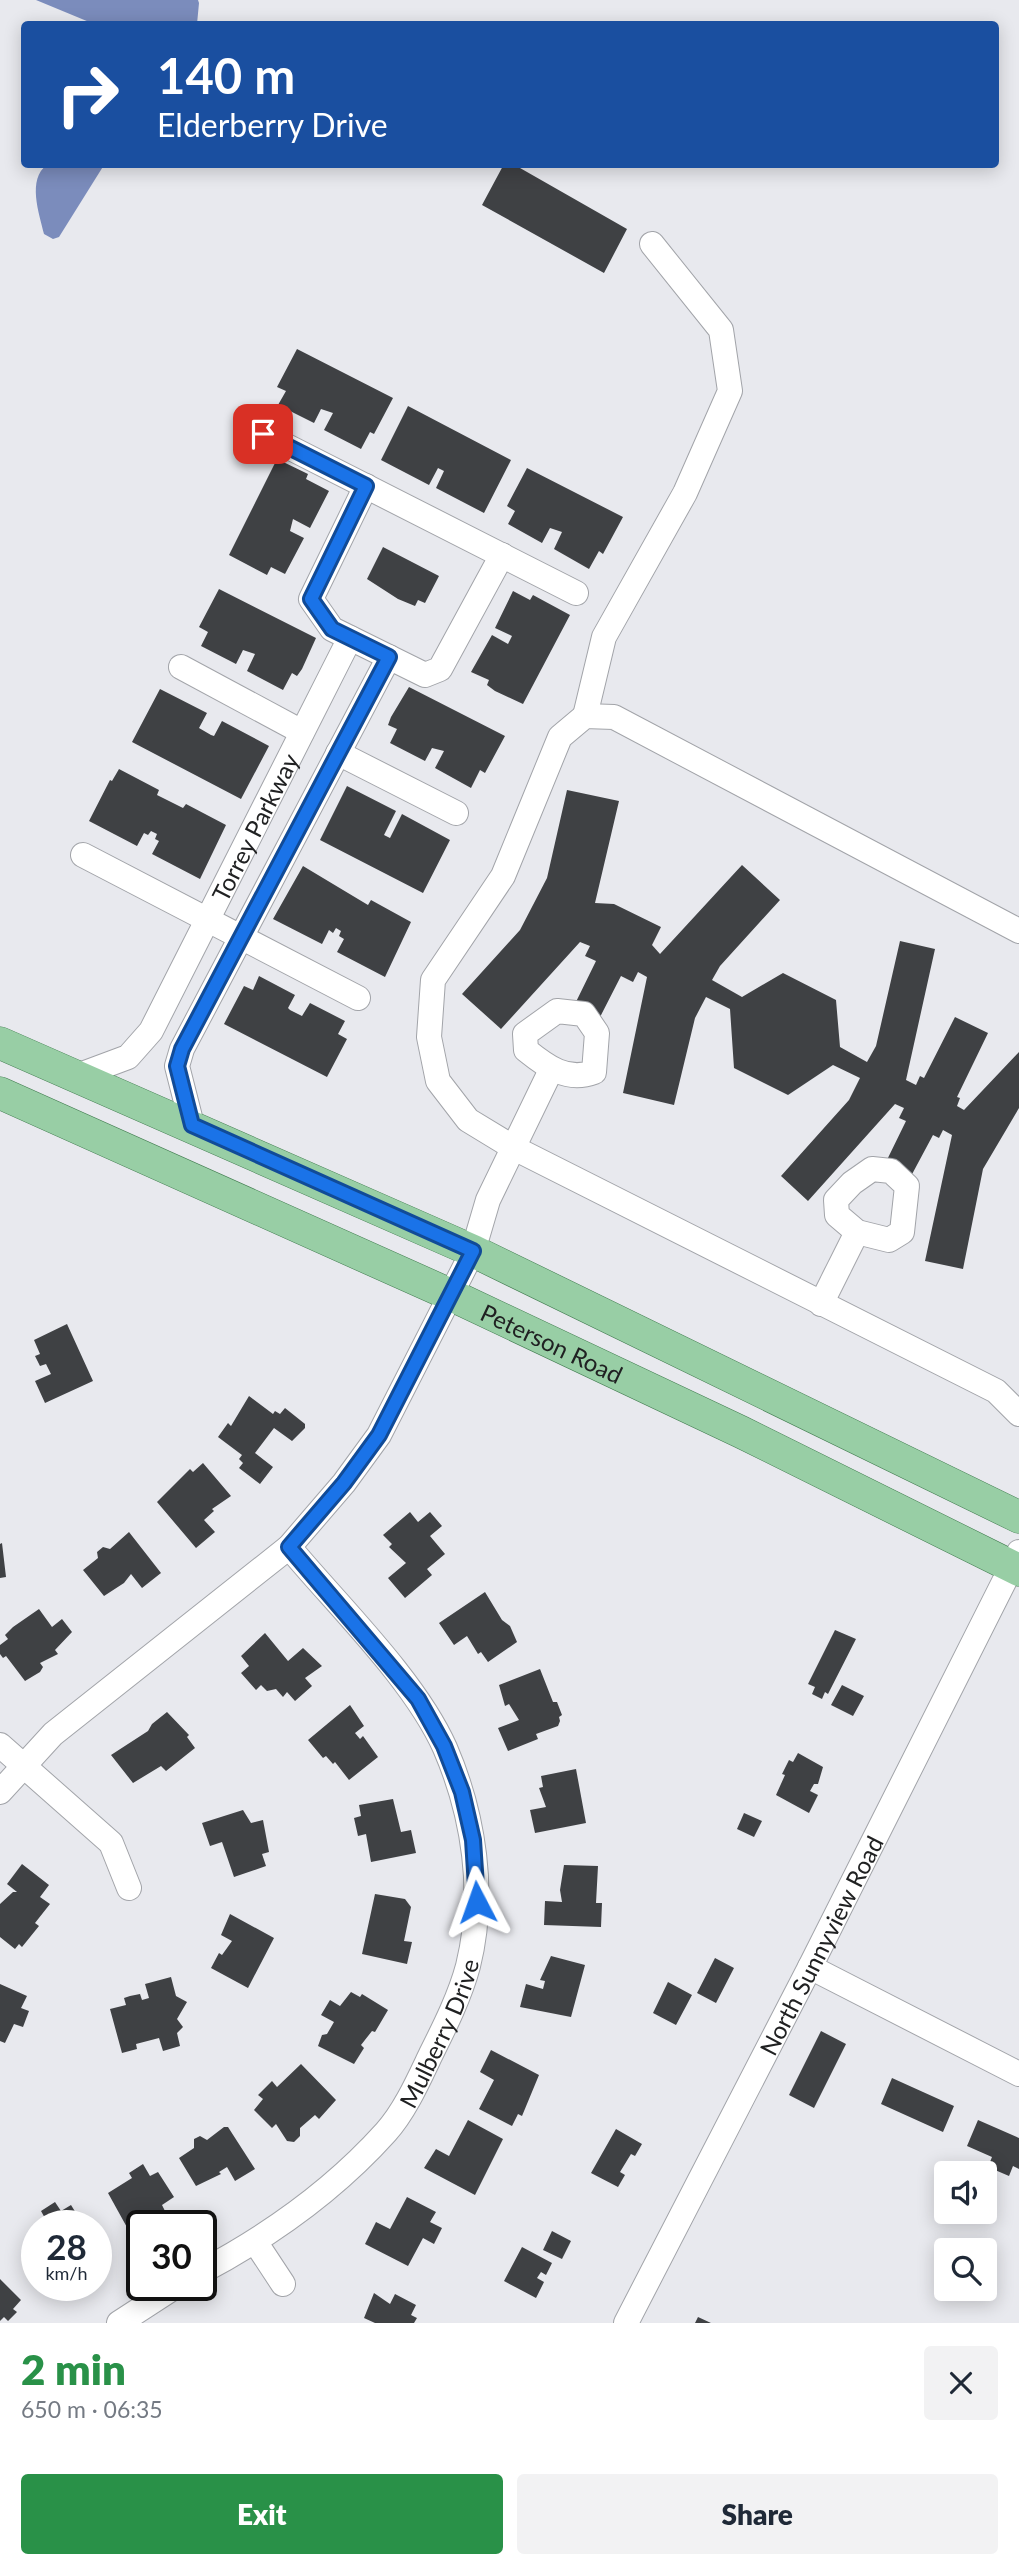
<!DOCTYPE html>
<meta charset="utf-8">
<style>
:root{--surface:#fff;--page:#f2f2f3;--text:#1f2937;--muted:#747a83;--accent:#299148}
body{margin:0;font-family:Lato,sans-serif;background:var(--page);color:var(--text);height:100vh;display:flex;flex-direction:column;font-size:26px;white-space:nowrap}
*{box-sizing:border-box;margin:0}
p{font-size:23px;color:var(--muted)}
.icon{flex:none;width:38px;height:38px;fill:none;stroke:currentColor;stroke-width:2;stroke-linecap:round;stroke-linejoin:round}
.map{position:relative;height:2323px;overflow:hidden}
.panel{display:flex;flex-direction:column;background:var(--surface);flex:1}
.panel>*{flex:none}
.top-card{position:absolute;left:21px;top:21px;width:978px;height:147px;border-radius:7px;box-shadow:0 4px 18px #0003;background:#1a4fa0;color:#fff;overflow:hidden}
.tools{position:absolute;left:934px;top:2161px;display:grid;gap:14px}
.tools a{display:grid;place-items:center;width:63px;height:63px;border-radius:7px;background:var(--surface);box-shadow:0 4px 18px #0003;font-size:35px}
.speed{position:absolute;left:21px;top:2210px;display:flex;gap:14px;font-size:35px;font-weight:700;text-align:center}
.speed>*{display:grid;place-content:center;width:91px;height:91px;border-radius:50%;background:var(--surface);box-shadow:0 4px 18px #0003;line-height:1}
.speed small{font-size:18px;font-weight:400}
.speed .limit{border:4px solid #111;border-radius:10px;background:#fff;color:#111}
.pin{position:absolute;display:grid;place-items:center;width:60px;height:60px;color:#fff;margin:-30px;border-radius:14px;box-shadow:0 4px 10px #0006}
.me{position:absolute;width:77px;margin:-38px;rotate:356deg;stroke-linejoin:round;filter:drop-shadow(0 0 5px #0008)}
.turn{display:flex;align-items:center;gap:24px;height:147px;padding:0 21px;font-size:32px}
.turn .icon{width:91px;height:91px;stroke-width:2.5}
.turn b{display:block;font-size:49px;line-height:60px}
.round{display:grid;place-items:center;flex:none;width:74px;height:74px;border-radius:7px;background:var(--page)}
.overview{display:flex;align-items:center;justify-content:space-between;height:119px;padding:0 21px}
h1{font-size:42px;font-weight:800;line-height:52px;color:var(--accent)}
.primary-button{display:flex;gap:14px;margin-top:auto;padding:14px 21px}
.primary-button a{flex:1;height:80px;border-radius:7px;background:var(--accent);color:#fff;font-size:28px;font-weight:800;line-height:80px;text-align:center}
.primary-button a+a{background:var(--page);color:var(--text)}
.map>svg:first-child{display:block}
.water{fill:#7b8cbc}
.building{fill:#3f4144}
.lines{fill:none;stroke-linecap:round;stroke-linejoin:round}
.minor-casing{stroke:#a2a4a9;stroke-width:26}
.major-casing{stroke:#427c50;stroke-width:33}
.minor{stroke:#fff;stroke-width:24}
.major{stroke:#98cea5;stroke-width:32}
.route-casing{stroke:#114b97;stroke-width:18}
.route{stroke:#1a73e8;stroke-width:12}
.labels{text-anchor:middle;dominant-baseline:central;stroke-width:7;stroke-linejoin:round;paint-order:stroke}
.street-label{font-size:24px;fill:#202122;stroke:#f5f7fc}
</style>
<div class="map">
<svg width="1019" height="2323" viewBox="0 0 1019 2323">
<rect width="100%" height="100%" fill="#e8e9ee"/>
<!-- water -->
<path class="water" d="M36,0h162l1,3 -2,21h-103z
M47,165h57l-45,72 -6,2 -9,-5c-5,-21 -17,-55 3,-69z"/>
<!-- building -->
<path class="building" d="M504,164h9l114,65 -23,44 -122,-68z
M297,349l96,49 -19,36 -4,-2 -9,17 -37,-19 9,-17 -12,-4 -7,14 -36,-18 8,-14 -9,-4z
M408,406l103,54 -27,53 -48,-25 8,-17 -6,-3 -9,17 -48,-25z
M277,459l31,15 -2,5 23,12 -19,37 -17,-9 -3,12 14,7 -19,36 -14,-7 -4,8 -38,-20z
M527,468l96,49 -20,37 -4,-3 -10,18 -35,-20 8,-17 -12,-4 -8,15 -34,-19 7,-13 -8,-5z
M383,547l56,29 -14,27 -7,-3 -3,6 -17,-7 -31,-20z
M219,589l97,49 -14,31 -5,7 -5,-3 -9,17 -36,-19 8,-17 -12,-4 -7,14 -35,-18 7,-14 -9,-5z
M513,591l17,9 3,-5 37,20 -47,89 -28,-13 -8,-6 2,-5 -18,-8 21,-37 16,9 4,-8 -17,-8z
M409,687l96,49 -20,37 -5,-3 -9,18 -36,-20 9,-17 -12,-3 -7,13 -35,-18 7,-14 -9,-4 3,-8z
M160,689l47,24 -8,15 12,7 3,1 8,-15 47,25 -28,53 -109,-57z
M119,769l40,21 -2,5 26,13 3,-4 40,21 -26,54 -48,-25 7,-13 -4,-2 2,-5 -6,-3 -3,4 -4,-2 -7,13 -48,-25 21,-41 2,1z
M347,786l49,25 -12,24 6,3 12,-24 48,26 -27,53 -103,-53z
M567,790l52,11 -24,102 19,1 47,23 -9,18 8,9 82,-89 38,35 -60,66 -8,14 30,17 41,-24 53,27 4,47 27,15 9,-16 24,-105 35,8 -29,131 10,5 4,-9 4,2 31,-61 33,16 -31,64 3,1 -3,8 7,4 55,-58v56l-36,61 -20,100 -38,-8 27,-126 -9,-5 -4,8 -6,-3 -23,43 -26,-12 22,-45 -7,-3 5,-10 -9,-4 -87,97 -27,-25 68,-76 11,-22 -27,-13 -45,30 -54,-27 -4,-59 -24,-12 -11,21 -21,87 -51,-12 24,-116 -9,-5 -5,10 -12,-6 -23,45 -25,-13 23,-47 -11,-5 5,-10 -10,-4 -79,87 -39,-35 58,-64 27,-52z
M303,866l65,39 3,-5 40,22 -26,55 -48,-25 7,-13 -5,-3 2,-5 -5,-3 -3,5 -4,-3 -7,14 -49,-25z
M259,976l36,19 -7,13 2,2 12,6 8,-13 35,18 -7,13 9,5 -20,38 -103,-53 20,-38 9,4z
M67,1324l26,57 -48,22 -10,-22 16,-7 -5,-10 -6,2 -5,-10 5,-2 -6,-14z
M249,1396l24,18 2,-3 5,3 5,-6 20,16v4l-13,13 -18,-13 -19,25 18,14 -13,17 -21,-16 4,-5 -4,-4 3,-4 -24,-18 10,-14 3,3z
M203,1463l28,33 -19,13 2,2 -10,9 11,12 -19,16 -39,-46 33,-33 3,3z
M410,1512l8,10 12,-10 12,14 -12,10 15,18 -18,15 5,6 -27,23 -17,-20 18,-15 -17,-16 3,-3 -9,-9z
M129,1532l32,41 -19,15 -11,-14 -7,9 -20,13 -21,-26 15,-12 -1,-6 6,-5 7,2z
M2,1543l4,34 -6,1v-34z
M485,1592l17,28 8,6 7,16 -29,20 -7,-10 -3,2 -11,-18 -13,9 -15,-22z
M39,1609l13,18 10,-8 10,13 -17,18 3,4 -18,9 3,4 -3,5 -15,9 -19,-25 -3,2 -3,-4v-9l8,-6 -3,-4 8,-8z
M835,1630l21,9 -28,55 -3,-2 -3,7 -10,-5 3,-7 -7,-3z
M265,1633l23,28 15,-13 19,18 -17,12 7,8 -17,15 -8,-9 -4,5 -7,-8 -9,2 -6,-6 -5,5 -15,-17 8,-7 -8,-10z
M540,1669l13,33h4l5,13 -3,2 1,4 -2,5 -22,8 2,5 -30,12 -10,-23 21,-8 -10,-16 -4,2 -6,-21z
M842,1685l22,11 -11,20 -22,-11z
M350,1705l14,21 -9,7 5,6 3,-3 15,21 -29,23 -14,-18 -2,2 -7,-8 -3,2 -15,-18z
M167,1712l22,23 -2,2 8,11 -29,23 -5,-5 -28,17 -22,-28 37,-24 4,-7z
M798,1753l25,14 -5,17h-4l-4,7 8,4 -9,18 -33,-18 9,-20 -3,-1 7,-14 4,2z
M576,1769l10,54 -51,10 -5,-23 16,-3 -7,-19 4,-1 -2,-11z
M393,1799l8,33 10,-2 5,23 -45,9 -5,-28 -8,2 -4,-18 7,-2 -2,-11z
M243,1810l8,13 12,-3 6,32 -7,2 4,12 -32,11 -12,-35 -12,4 -8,-23z
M744,1813l18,8 -8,16 -17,-8z
M22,1864l27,21 -9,12 10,7 -15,19 4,3 -17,21 -3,-3 -4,5 -15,-12v-33l13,-12h4l-10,-8z
M564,1865l34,1 -2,37h6l-1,24 -57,-2 1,-24 17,1 -2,-12z
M375,1894l30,5 6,8 -7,34 8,1 -5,22 -45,-10z
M230,1914l44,24 -26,50 -37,-20 8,-15 3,2 10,-14 -11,-6z
M551,1956l34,9 -14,52 -51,-10 6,-23 17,5 2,-8 -5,-1z
M715,1958l19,10 -18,35 -19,-10z
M171,1977l5,19 11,6 -10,17 6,8 -6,6 3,13 -17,5 -4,-13 -23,6 1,5 -15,4 -12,-44 16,-4 -2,-7 6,-2 10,-2 2,6 7,-2 -4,-14z
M668,1982l24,13 -16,30 -23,-12z
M0,1984l27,12 -6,12 8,3 -6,16 -9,-3 -9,19 -5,-2z
M351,1992l9,5 2,-3 26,16 -13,22 -3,-1 -11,14 3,3 -10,16 -36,-18 4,-11 5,-1 7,-12 -13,-7 9,-15 10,6z
M821,2031l25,13 -32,64 -25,-13z
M491,2050l48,25 -17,41 -4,-2 -6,12 -33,-17 15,-29 -14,-8z
M301,2064l35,36 -17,19 -4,-4 -15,13v8l-6,6 -7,-1 -11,-17 -4,4 -18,-18 9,-11 -5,-4 14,-14 5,6z
M892,2078l62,28 -11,26 -62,-28z
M468,2120l35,19 -28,56 -51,-27 12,-19 13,7z
M978,2120l41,18v31l-6,-3 -4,10 -21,-9 4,-10 -25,-11z
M224,2127h4l27,42 -20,12 -8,-14 -8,5 2,2 -25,12 -17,-28 15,-10v-9l6,-3 7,4z
M616,2129l26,15 -7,12 -4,-2 -11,18 5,3 -7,12 -27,-14z
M143,2164l7,12 8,-4 16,25 -12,8 3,6 -10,6 -2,-4 -5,3 7,10h-13v10l-8,4 -26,-47 24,-15 -3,-5z
M407,2197l29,15 -6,10 12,6 -8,16 -11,-6 -15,28 -43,-22 11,-22 14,7z
M55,2202l6,9 10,-6 13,21h-49l11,-6 -5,-9z
M552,2231l19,10 -9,18 -19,-9z
M522,2247l30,16 -6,12 -5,-3 -4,6 7,4 -8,16 -32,-17z
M0,2279l21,21 -8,9 4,3 -9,9 -4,-4 -4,4z
M374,2293l16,11 5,-10 21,11 -5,10 6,3 -3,5h-39l-11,-5z
M698,2317l13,6h-16z"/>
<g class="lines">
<defs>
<g id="minor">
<path d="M263,434l313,159"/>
<path d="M366,486l-55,113 21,30 93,46 15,-6 62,-114"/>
<path d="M181,667l121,65"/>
<path d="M585,716l19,-79 81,-144 45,-102 -9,-61 -69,-86"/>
<path d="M338,753l118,60"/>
<path d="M83,855l275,143"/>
<path d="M1019,931l-405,-214 -29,-1 -25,21 -57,139 -70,104 -4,57 9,44 30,39 46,28 482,243 23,23"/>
<path d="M557,1011l27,3 13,19 -3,39c-27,10 -47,-5 -68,-22l-1,-16z"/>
<path id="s1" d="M77,1076l51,-19 23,-26 199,-393"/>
<path d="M192,1125l-15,-59 5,-17 207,-392"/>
<path d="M872,1169l19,2 16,15 -5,46 -13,8 -32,-8 -20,-17 -1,-15 16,-17z"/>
<path d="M821,1304l36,-72"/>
<path d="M0,1745l111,98 18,45"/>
<path d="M0,1792l53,-58 236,-187 55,-64 35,-48 94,-184 15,-51 63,-130"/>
<path d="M810,1967l209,107"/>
<path d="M256,2243l27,41"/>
<path id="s2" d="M201,2272c70,-37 132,-81 185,-140 19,-21 33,-53 45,-78 14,-28 29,-58 37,-88 18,-72 6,-151 -23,-218 -31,-69 -107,-142 -156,-201"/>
<path d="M119,2323l57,-37"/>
<path id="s3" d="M626,2323l184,-356 209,-415"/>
</g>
<g id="major">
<path d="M0,1043l473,208 546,266"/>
<path id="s4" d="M0,1093l451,202 290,137 278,138"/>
</g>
</defs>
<!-- minor casing -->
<use href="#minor" class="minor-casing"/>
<!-- major casing -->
<use href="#major" class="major-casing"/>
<!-- minor -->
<use href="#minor" class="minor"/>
<!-- major -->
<use href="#major" class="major"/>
</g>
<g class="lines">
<defs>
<path id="route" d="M263,434l103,52 -55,113 21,30 57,28 -207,392 -5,17 15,59 281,126 -94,184 -35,48 -55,64 129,152 26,47 18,46 11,48 4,62"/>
</defs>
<!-- route casing -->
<use href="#route" class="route-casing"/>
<!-- route -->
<use href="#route" class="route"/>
</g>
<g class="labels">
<!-- street labels -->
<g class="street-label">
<text stroke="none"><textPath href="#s1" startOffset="318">Torrey Parkway</textPath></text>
<text stroke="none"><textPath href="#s4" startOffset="606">Peterson Road</textPath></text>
<text stroke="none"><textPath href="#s3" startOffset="425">North Sunnyview Road</textPath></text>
<text stroke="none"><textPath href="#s2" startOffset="346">Mulberry Drive</textPath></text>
</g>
</g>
</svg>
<div class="tools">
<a><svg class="icon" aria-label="sound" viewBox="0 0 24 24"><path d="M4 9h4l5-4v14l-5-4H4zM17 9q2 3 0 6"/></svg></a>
<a><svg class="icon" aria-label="search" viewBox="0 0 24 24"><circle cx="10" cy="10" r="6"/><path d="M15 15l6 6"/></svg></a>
</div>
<div class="speed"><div>28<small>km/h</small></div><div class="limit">30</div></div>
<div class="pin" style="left:263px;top:434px;background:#d93025"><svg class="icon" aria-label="arrive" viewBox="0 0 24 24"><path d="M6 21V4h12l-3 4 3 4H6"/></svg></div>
<svg class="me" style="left:477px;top:1902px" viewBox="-20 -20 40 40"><path d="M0-17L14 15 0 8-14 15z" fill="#1a73e8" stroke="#fff" stroke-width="4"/></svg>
<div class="top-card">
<div class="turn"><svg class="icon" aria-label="right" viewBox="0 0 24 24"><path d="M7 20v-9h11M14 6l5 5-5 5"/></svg><div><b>140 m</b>Elderberry Drive</div></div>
</div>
</div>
<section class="panel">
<div class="overview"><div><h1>2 min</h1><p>650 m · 06:35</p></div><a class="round"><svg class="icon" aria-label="close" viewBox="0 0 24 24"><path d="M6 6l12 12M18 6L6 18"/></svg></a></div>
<div class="primary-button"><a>Exit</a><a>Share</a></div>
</section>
